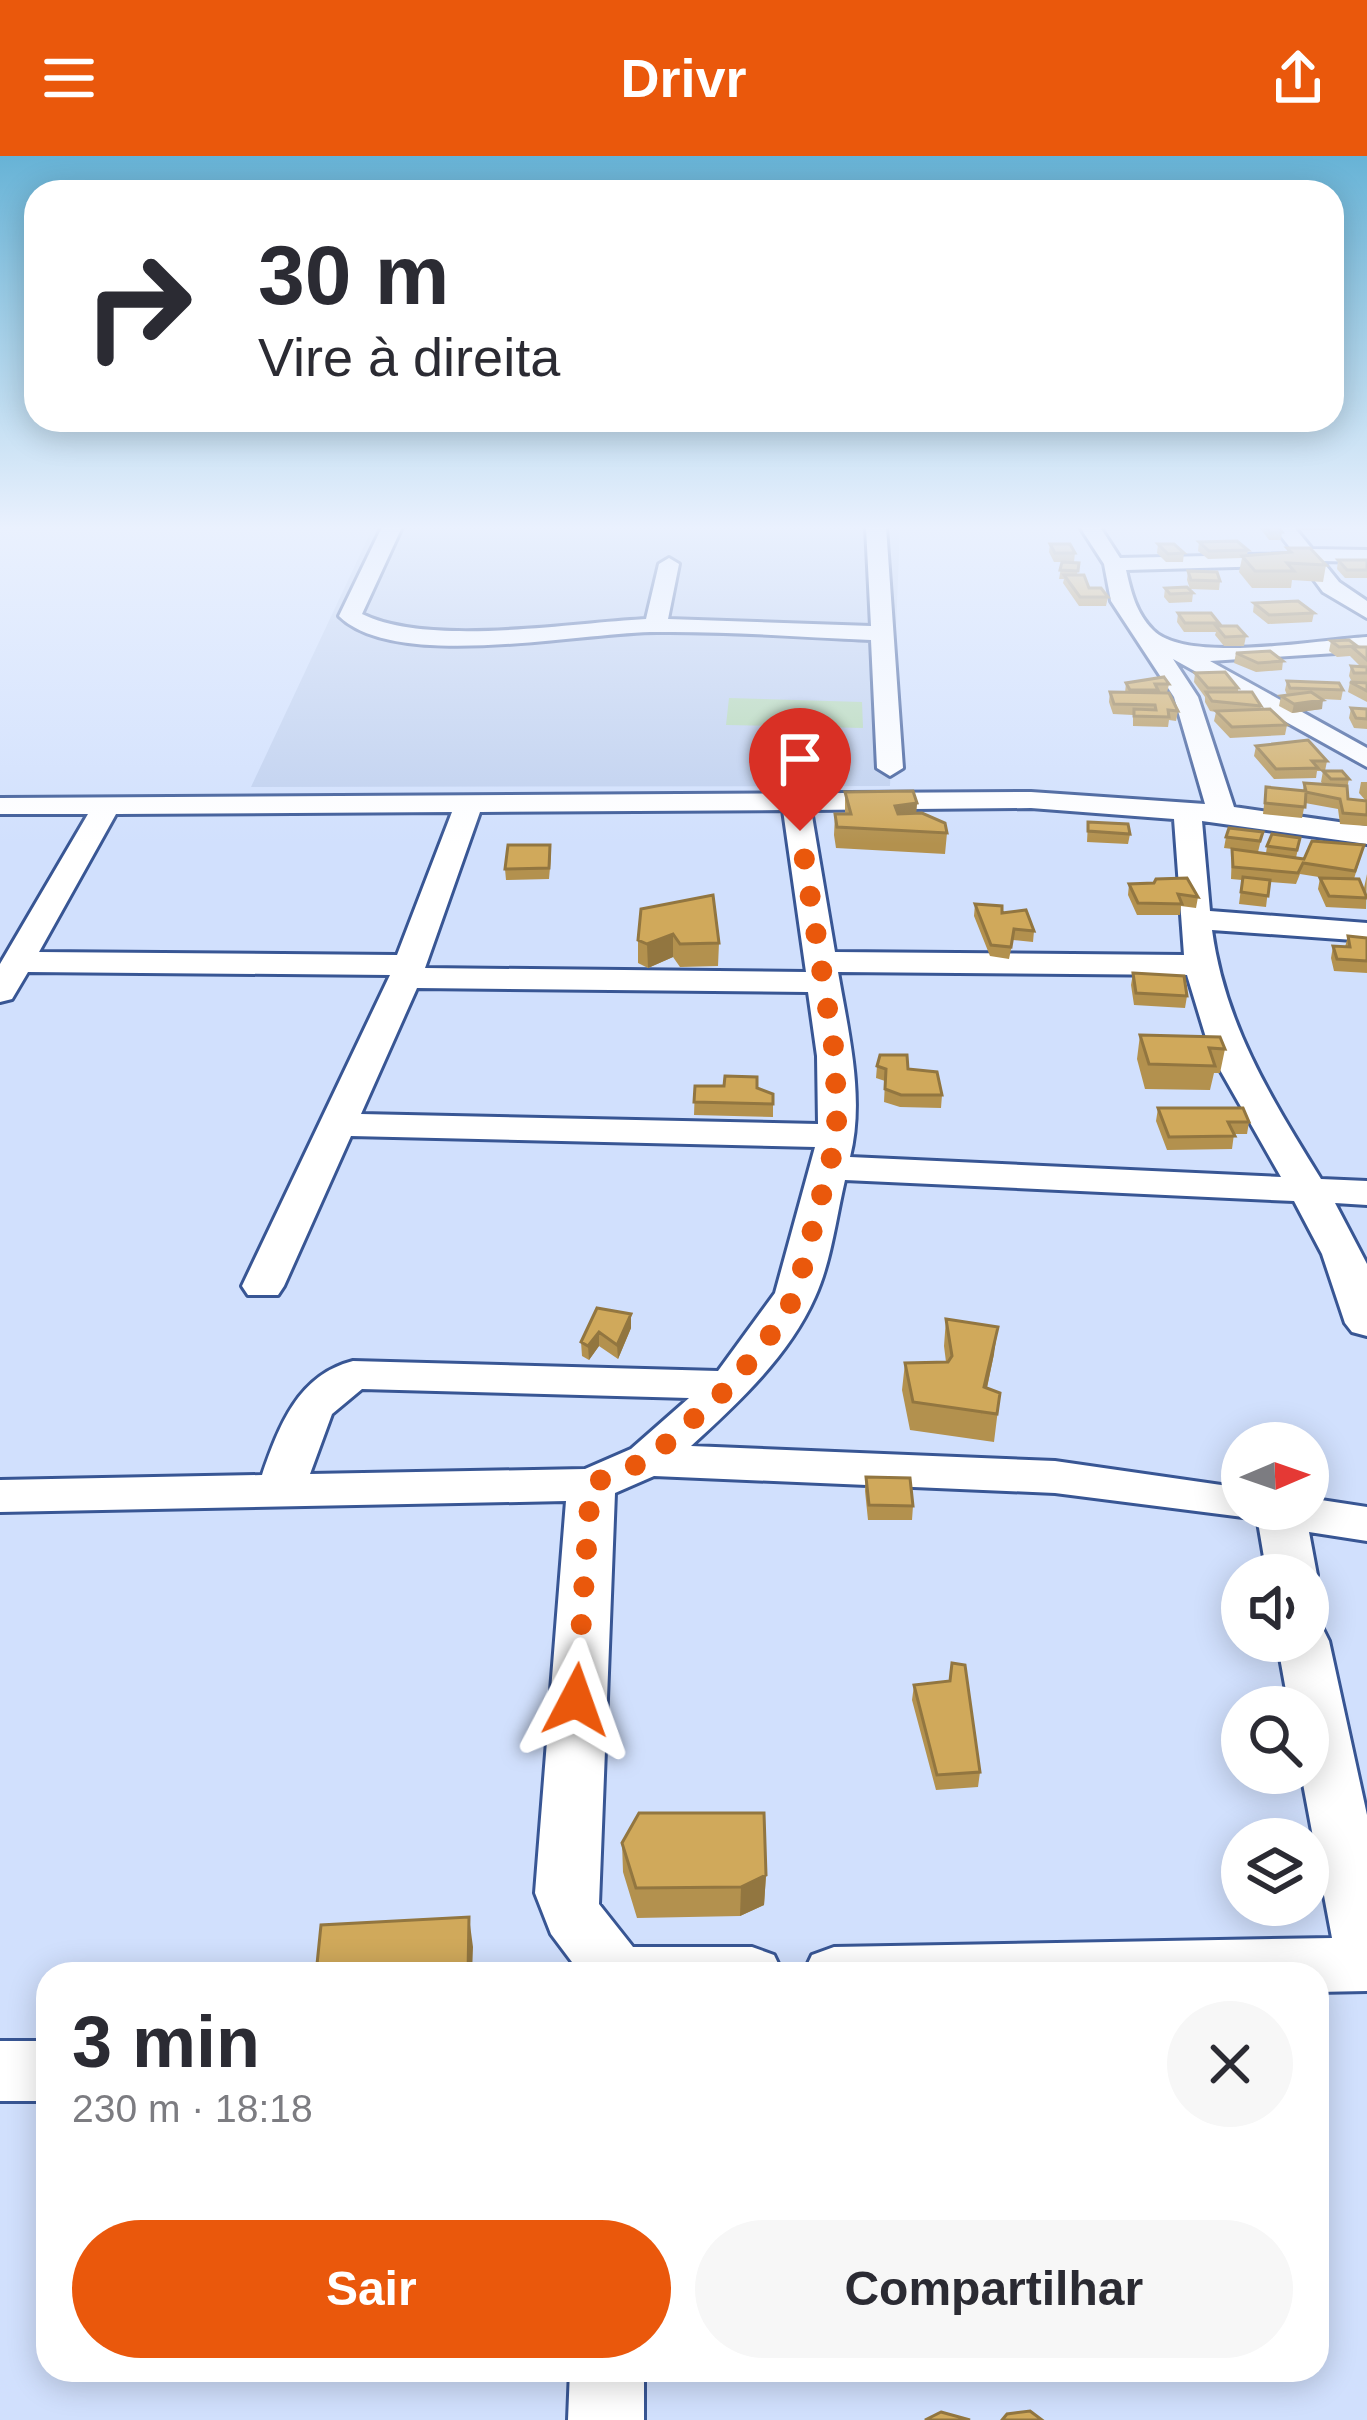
<!DOCTYPE html>
<html lang="pt">
<meta charset="utf-8">
<style>
:root{--surface:#fff;--page:#f7f7f7;--text:#2b2b33;--muted:#7c7c81;--accent:#ea580c}
body{margin:0;font-family:Arial,sans-serif;background:var(--page);color:var(--text);height:100vh;display:flex;flex-direction:column;font-size:45px;white-space:nowrap}
*{box-sizing:border-box;margin:0}
p{font-size:39px;color:var(--muted)}
.icon{flex:none;width:66px;height:66px;fill:none;stroke:currentColor;stroke-width:2;stroke-linecap:round;stroke-linejoin:round}
.map{position:relative;flex:1;overflow:hidden}
.side{position:absolute;left:36px;top:1806px;width:1293px;height:420px;display:flex;flex-direction:column;background:var(--surface);border-radius:36px;box-shadow:0 6px 30px #0003}
.side>*{flex:none}
.top-card{position:absolute;left:24px;top:24px;width:1320px;height:252px;border-radius:36px;box-shadow:0 6px 30px #0003;background:#fff;color:var(--text);overflow:hidden}
.needle{width:78px;rotate:88deg}
.controls{position:absolute;left:1221px;top:1266px;display:grid;gap:24px}
.controls a{display:grid;place-items:center;width:108px;height:108px;border-radius:50%;background:var(--surface);box-shadow:0 6px 30px #0003;font-size:60px}
.pin{position:absolute;display:grid;place-items:center;width:102px;height:102px;color:#fff;margin:-123px -51px;border-radius:50% 50% 50% 0;rotate:-45deg;box-shadow:0 0 12px #0007}
.pin .icon{rotate:45deg}
.me{position:absolute;width:132px;margin:-66px;rotate:4deg;stroke-linejoin:round;filter:drop-shadow(0 0 9px #0008)}
.turn{display:flex;align-items:center;gap:42px;height:252px;padding:0 36px;font-size:54px}
.turn .icon{width:156px;height:156px;stroke-width:2.5}
.turn b{display:block;font-size:84px;line-height:102px}
.round{display:grid;place-items:center;flex:none;width:126px;height:126px;border-radius:63px;background:var(--page)}
.headline{display:flex;align-items:center;justify-content:space-between;height:204px;padding:0 36px}
h1{font-size:72px;font-weight:800;line-height:90px}
.action{display:flex;gap:24px;margin-top:auto;padding:24px 36px}
.action a{flex:1;height:138px;border-radius:72px;background:var(--accent);color:#fff;font-size:48px;font-weight:800;line-height:138px;text-align:center}
.action a+a{background:var(--page);color:var(--text)}
header{display:flex;justify-content:space-between;align-items:center;height:156px;padding:0 36px;background:var(--accent);color:#fff;font-size:54px;font-weight:800}
.map>svg:first-child{display:block}
.built{fill:#becfee}
.green{fill:#b2d7b0}
.lines{fill:none;stroke-linecap:round;stroke-linejoin:round}
.street-casing{stroke:#385694;stroke-width:6}
.street{fill:#fff;fill-rule:evenodd}
.wall{fill:#b3914e}
.shaded-wall{fill:#927640}
.building{fill:#d0a95b;stroke:#927640;stroke-width:3}
.route{stroke:#ea580c;stroke-width:21;stroke-dasharray:0 37.8}
</style>
<header><svg class="icon" aria-label="menu" viewBox="0 0 24 24"><path d="M4 6h16M4 12h16M4 18h16"/></svg>Drivr<svg class="icon" aria-label="share" viewBox="0 0 24 24"><path d="M12 15V3M7 8l5-5 5 5M5 13v7h14v-7"/></svg></header>
<div class="map">
<svg width="1367" height="2264" viewBox="0 0 1367 2264">
<rect width="100%" height="100%" fill="#d1e0fd"/>
<!-- built -->
<path class="built" d="M373,371h527l-10,259 -639,1z"/>
<!-- green -->
<path class="green" d="M729,542l133,4 1,26 -137,-3z"/>
<g class="lines">
<defs>
<path id="street" d="M382,371h20l-40,87c67,33 207,9 284,5l13,-55 10,-6 10,6 -11,55 203,7 -5,-99h20l17,241 -13,8 -13,-8 -6,-128c-71,-3 -143,-9 -214,-8 -77,0 -261,40 -318,-16z
M1080,371h20l20,31 175,-4 -21,-27h20l18,22 55,1v12l-45,-1 17,21 28,19v17l-44,-26 -20,-27 -177,5c5,22 10,43 27,60 33,34 165,10 214,7v14l-157,10 157,87v19l-194,-108 25,38 36,110 133,19v18l-165,-23 8,90 157,12v18l-155,-11c13,95 59,168 109,249l46,2v24l-32,-2 32,61v72l-15,-4 -7,-9 -23,-69 -28,-53 -449,-21c-9,38 -14,82 -30,117 -26,59 -77,106 -124,149l364,15 187,27v21h66v-11l59,9v34l-58,-9 8,43 -9,13v-13h-41l-9,-53 -7,-4 -196,-25 -401,-17 -39,17 -16,411 34,43h119l22,8 9,19h-202l-30,-40 -16,-41 31,-392 -566,11v-32l262,-5c17,-49 36,-100 91,-114l365,10 57,-78 40,-146 -464,-11 -67,150 -6,9h-30l-6,-9 148,-311 -362,-3 -16,27 -12,3v-38l88,-150h-88v-16l1031,-6 174,12 -31,-107 -63,-96 -7,-37zM1031,652l143,11 10,136 -349,-3 -24,-142zM783,654l23,162 -381,-4 55,-156zM452,656l-55,143 -358,-3 77,-138zM838,816l349,3 24,79 70,123 -431,-20c15,-59 -2,-126 -12,-185zM417,832l391,4 9,64 1,68 -457,-10zM362,1233l327,9 -58,51 -46,20 -275,5 22,-60z
M1308,1467l14,4 7,14 38,174v176l-50,1v-18h-514l9,-19 22,-8 498,-9 -31,-165h7v-66h-19l-12,-66h31z
M0,1885h48v60h-48z
M570,2214h74v50h-76z"/>
</defs>
<!-- street casing -->
<use href="#street" class="street-casing"/>
<!-- street -->
<use href="#street" class="street"/>
</g>
<!-- wall -->
<path class="wall" d="M1259,371h19l4,5 -1,8h-12z
M1296,371h37l-1,3h-35z
M1199,386l49,8 -1,5 40,-3v-4l39,17 -3,17 -31,-2 -1,8h-39l-13,-16 3,-14 -34,1 -10,-8z
M1050,388l25,9 -1,9h-20l-5,-10z
M1158,388l26,9 -1,9h-17l-9,-9z
M1338,404h29v18h-22l-8,-9z
M1062,406l17,1 -2,12 12,13 19,9 -2,9h-27l-16,-23 1,-4h-5z
M1188,415l32,10 -1,9 -29,-1 -3,-9z
M1165,432l28,5 -1,9 -23,1 -5,-6z
M1254,447l60,10 -2,9 -44,2 -15,-12z
M1178,457l41,10 -1,3 28,10 -2,10h-20l-9,-11 1,-3h-32l-7,-10z
M1331,485l36,6v55l-19,-10 2,-10h2l-3,-6 2,-10 10,1 -11,-11 -13,1 -8,-6z
M1236,497l47,8 -1,9 -26,2 -22,-9z
M1195,517l43,15v4l23,14 -1,3 27,16 -2,10 -55,3 -16,-17 2,-9 -6,-1 -5,-9v-5l-11,-15z
M1287,525l56,9 -2,10 -19,-1v10l-30,4 -13,-7 2,-10 6,-1 -2,-5z
M1126,527l43,1 -2,9 11,18 -2,10 -7,-1 -1,7 -35,-1v-11l-20,-1 -4,-12 1,-10 15,1z
M1351,552l16,1v20l-13,-1 -5,-10z
M1256,590l71,15 -2,10h-8l-1,7 -42,1 -20,-23z
M1323,615l26,8 -2,9 1,11 18,2 -7,-8 2,-11h6v44l-27,-2 -2,-15 -33,-6 -3,15 -39,-4 3,-27 37,4 1,-8 19,1 -2,-2z
M845,636l72,11 -1,10 31,20 -2,21 -109,-6 -2,-13 1,-21h10z
M1088,666l42,12 -2,10 -41,-2z
M1263,676l-5,20 8,1 1,-7 33,-8 -4,20 8,1 60,-14 -10,34 10,9 3,-14 -1,35 -40,-2 -8,-18 2,-11h5l-25,-4 -4,10 -27,-2 -3,25 -27,-3 3,-24 -11,-1 1,-30 -8,-1 2,-11z
M551,700l-2,23 -43,1 -1,-11z
M1129,728l69,13 -2,11 -15,-2 -1,9h-43l-9,-20z
M713,739l6,48 -1,23 -38,1 -7,-10 -25,11 -10,-5v-23z
M975,748l27,9 32,18 -1,11 -20,-2 -4,19 -19,-3 -16,-40z
M1348,780l19,2v35l-33,-2 -3,-13 2,-12 12,1z
M1133,817l54,23 -2,12 -51,-3 -3,-20z
M1140,879l85,14 -5,24h-6l-4,17 -65,-1 -8,-30z
M877,910l31,3 34,26 -1,13 -41,-1 -16,-5 1,-21 -9,-3z
M695,930l62,2 16,6v23l-79,-2z
M1158,952l91,14 -2,12h-13l-2,15 -65,1 -11,-29z
M631,1158v14l-13,31 -19,-13 -10,14 -7,-4 -1,-14z
M946,1163l48,35 -7,34 13,5 -6,49 -84,-12 -8,-40 3,-27 41,-1 -2,-16z
M866,1321l47,29 -1,14h-44l-3,-29z
M914,1529l66,87 -2,15 -42,3 -24,-90z
M622,1687l144,32 -2,30 -24,11 -103,2 -14,-46z"/>
<!-- shaded-wall -->
<path class="shaded-wall" d="M1323,544l-1,9 -30,4 2,-9z
M917,647l-2,21 -21,3 1,-21z
M673,778v23l-25,11 -1,-24z
M631,1158v14l-13,31 -1,-14z
M998,1171l-4,27 -13,61 3,-28z
M599,1176v14l-10,14 -1,-14z
M766,1719l-2,30 -24,11 1,-29z
M469,1761l4,30 -1,27h-4z"/>
<!-- building -->
<path class="building" d="M1266,371h12l4,5h-12z
M1237,385l11,9 -39,1 -10,-9z
M1050,388h20l5,9h-20z
M1158,388h16l10,9 -16,1z
M1287,392h23l16,17 -39,-2 7,8h-39l-13,-15 49,-4z
M1338,404h29v10h-20z
M1062,406l17,1 -1,8 -18,-1z
M1188,415l29,1 3,9 -29,-1z
M1064,419h20l5,13h12l7,9h-28z
M1187,431l6,6 -23,1 -5,-6z
M1298,445l16,12 -45,2 -15,-12z
M1178,457h33l8,10h-34z
M1216,470h21l9,10 -21,1z
M1349,484l8,6 -18,1 -8,-6z
M1352,491h15v13z
M1270,495l13,10 -25,2 -22,-10z
M1351,510l16,1v6h-13z
M1225,516l13,16h-30l-13,-15z
M1164,521l5,7h-14l3,6h-28l-4,-7z
M1287,525l52,2 4,7 -53,-2z
M1350,526l17,1v8z
M1110,536l59,1 9,18 -10,-1 1,7 -35,-1v-7l22,1 -1,-5 -41,-1z
M1206,536h46l9,14 -49,-5z
M1311,536l12,8 -29,4 -13,-8z
M1351,552l16,1v10l-11,-1z
M1270,553l17,16 -55,2 -16,-16z
M1308,584l19,21h-15l6,7 -42,1 -20,-23z
M1323,615h19l7,8h-18z
M1304,627l43,3 1,13 19,2v14l-24,-2 -3,-14 -34,-7 -1,15 -40,-4 1,-16 40,4z
M913,635l4,12 -22,3 3,8 24,-1 23,10 2,10 -110,-6 -2,-13h16l-6,-22z
M1088,666l40,2 2,10 -42,-3z
M1229,672l34,4 -3,9 -34,-4z
M1272,678l28,4 -3,12 -30,-4z
M1312,685l52,4 -9,26 -52,-8 -5,10 -65,-6 -1,-18 72,10z
M508,689h42l-1,23 -44,1z
M1243,721l27,3 -2,16 -27,-4z
M1187,722l11,19 -20,-3 4,10 -44,-1 -9,-19 25,-1 2,-4z
M1320,722l39,1 8,19 -38,-2z
M713,739l6,48 -39,1 -7,-10 -26,10 -9,-4 3,-31z
M975,748l27,2v7l24,-3 8,21 -20,-2 -3,18 -20,-2z
M1348,780l19,2v23l-30,-2 -4,-13 17,1z
M1133,817l51,3 3,20 -51,-3z
M1140,879l80,2 5,12 -16,-1 6,18 -66,-2z
M880,899h27l1,14 29,3 5,23h-41l-16,-6 1,-20 -9,-3z
M725,920l32,1v11l16,6v10l-79,-2 1,-16h29z
M1158,952h85l6,14h-21l7,14 -66,1z
M597,1152l34,6 -14,31 -18,-13 -11,14 -7,-4z
M946,1163l52,8 -14,60 16,6 -3,21 -84,-12 -8,-39 43,-1 4,-6z
M866,1321l44,1 3,28 -44,-1z
M952,1507l13,2 15,107 -43,3 -23,-90 36,-4z
M639,1657h125l2,62 -25,12 -105,1 -14,-45z
M469,1761l-1,57h-152l5,-49z
M1030,2255l12,9h-40l5,-6z
M941,2256l29,8h-45z"/>
<!-- sky -->
<linearGradient id="sky" x2="0" y2="1"><stop stop-color="#67b3d6"/><stop offset="0.54" stop-color="#eaf1fe"/><stop offset="1" stop-color="#eaf1fe" stop-opacity="0"/></linearGradient>
<rect width="1367" height="688" fill="url(#sky)"/>
<g class="lines">
<!-- route -->
<path class="route" d="M576,1544l15,-216 57,-24 82,-74 50,-63 16,-30 41,-157 -2,-80 -35,-225"/>
</g>
</svg>
<div class="controls">
<a><svg class="needle" viewBox="-14 -14 28 28"><path d="M0-13l5 13h-10z" fill="#e53935"/><path d="M0 13l5-13h-10z" fill="#7c7c81"/></svg></a>
<a><svg class="icon" aria-label="sound" viewBox="0 0 24 24"><path d="M4 9h4l5-4v14l-5-4H4zM17 9q2 3 0 6"/></svg></a>
<a><svg class="icon" aria-label="search" viewBox="0 0 24 24"><circle cx="10" cy="10" r="6"/><path d="M15 15l6 6"/></svg></a>
<a><svg class="icon" aria-label="layers" viewBox="0 0 24 24"><path d="M12 4l9 5-9 5-9-5zM3 14l9 5 9-5"/></svg></a>
</div>
<div class="pin" style="left:800px;top:675px;background:#d93025"><svg class="icon" aria-label="arrive" viewBox="0 0 24 24"><path d="M6 21V4h12l-3 4 3 4H6"/></svg></div>
<svg class="me" style="left:576px;top:1544px" viewBox="-20 -20 40 40"><path d="M0-17L14 15 0 8-14 15z" fill="#ea580c" stroke="#fff" stroke-width="4"/></svg>
<div class="top-card">
<div class="turn"><svg class="icon" aria-label="right" viewBox="0 0 24 24"><path d="M7 20v-9h11M14 6l5 5-5 5"/></svg><div><b>30 m</b>Vire à direita</div></div>
</div>
<section class="side">
<div class="headline"><div><h1>3 min</h1><p>230 m · 18:18</p></div><a class="round"><svg class="icon" aria-label="close" viewBox="0 0 24 24"><path d="M6 6l12 12M18 6L6 18"/></svg></a></div>
<div class="action"><a>Sair</a><a>Compartilhar</a></div>
</section>
</div>
